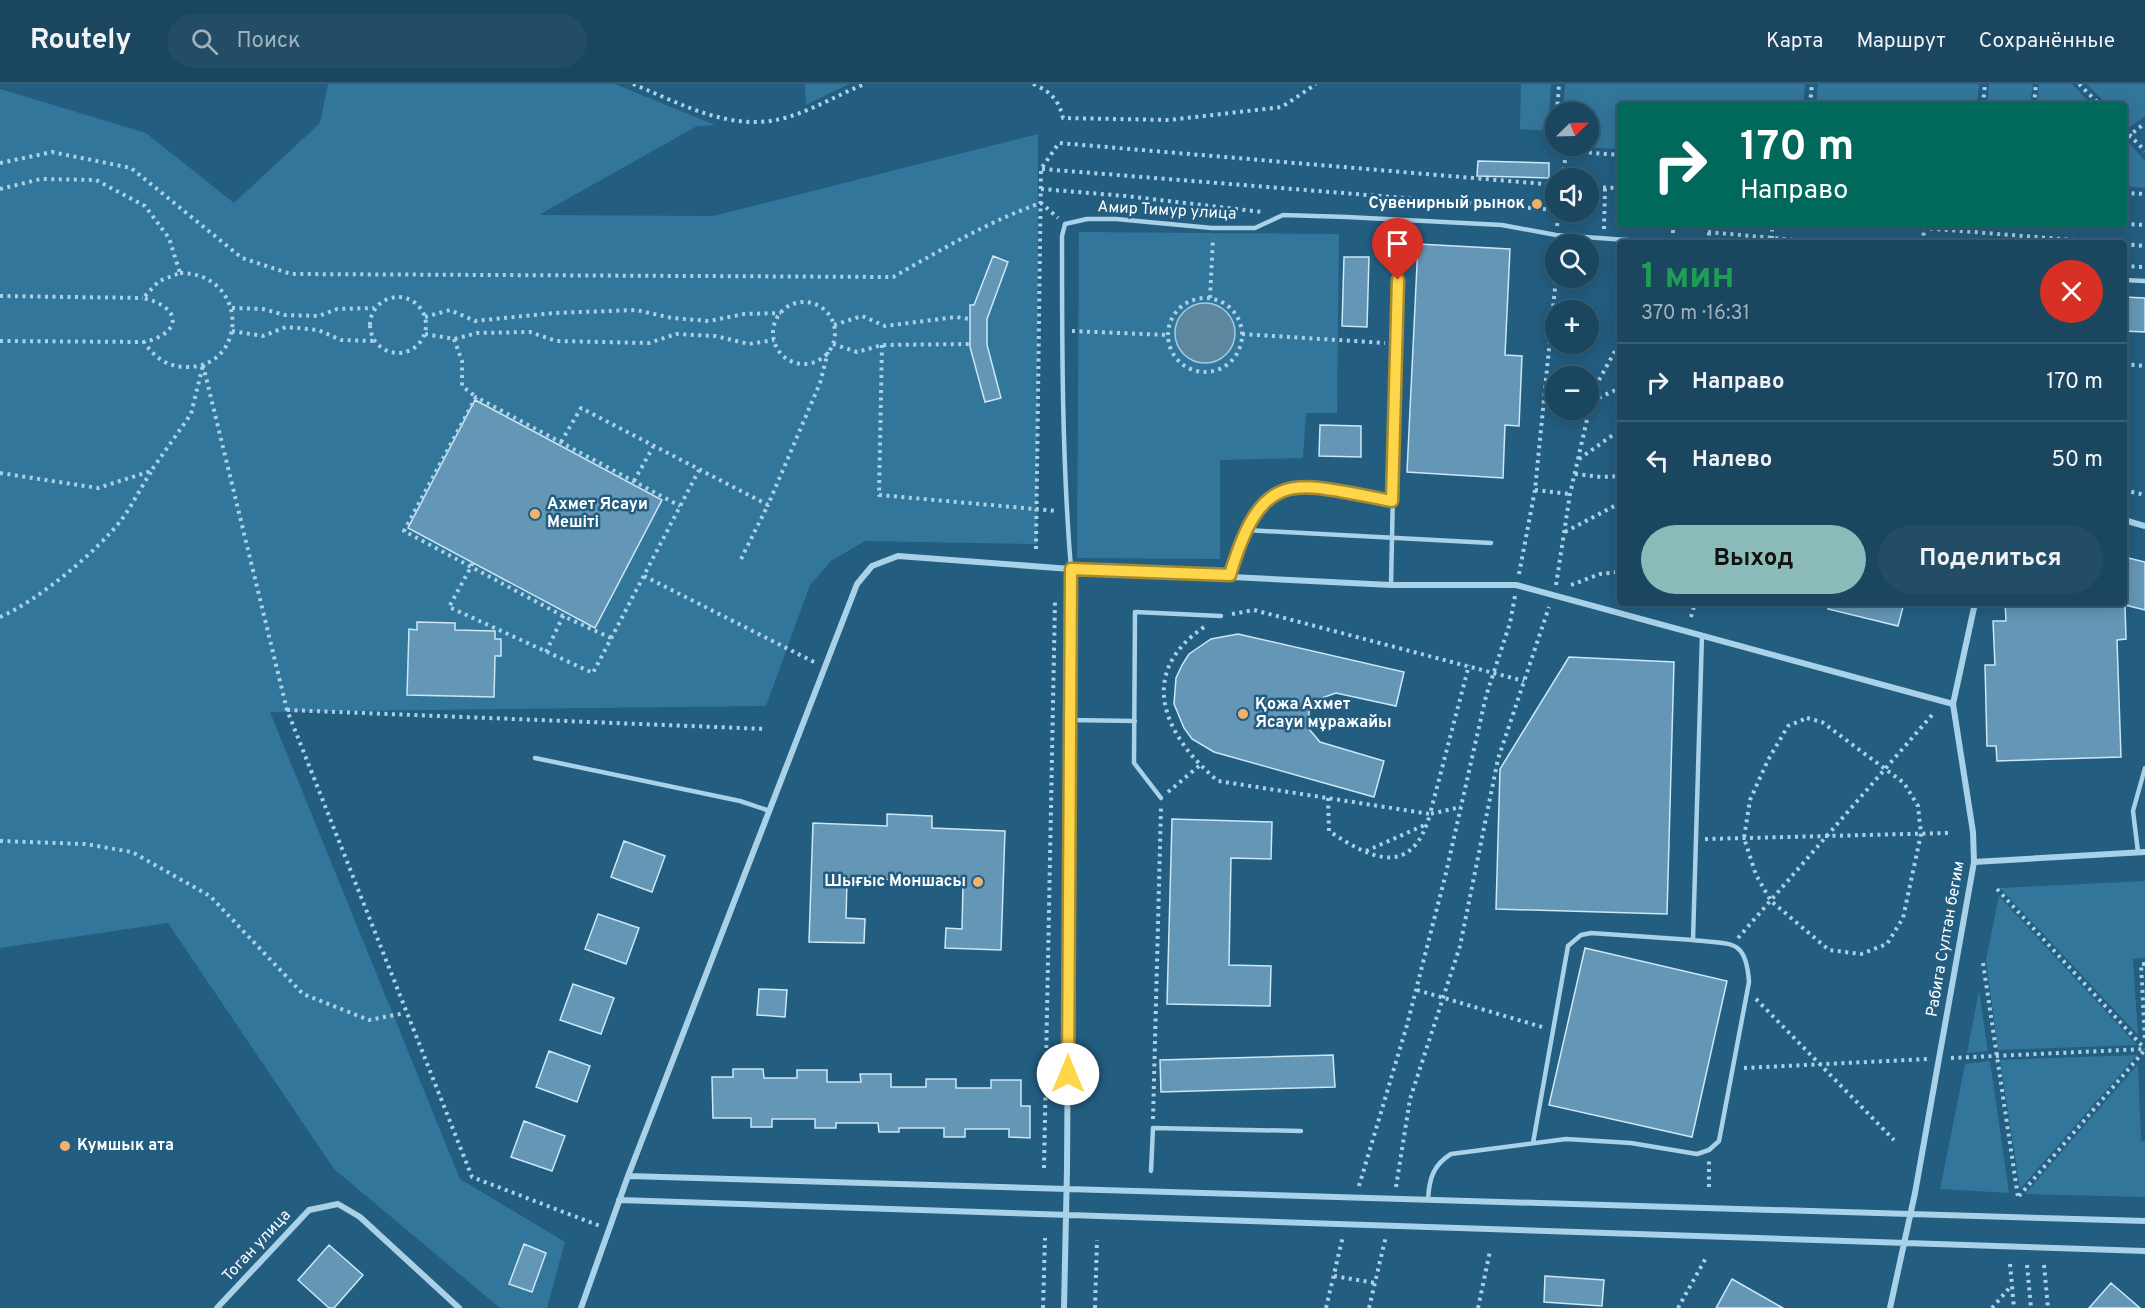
<!DOCTYPE html>
<html lang="ru">
<meta charset="utf-8">
<style>
:root{--surface:#1a4660;--page:#234d66;--text:#f1f3f6;--muted:#9fb1bd;--line:#385e75;--accent:#8bbbb9}
body{margin:0;font-family:Overpass,sans-serif;background:var(--page);color:var(--text);height:100vh;display:flex;flex-direction:column;font-size:22px;white-space:nowrap}
*{box-sizing:border-box;margin:0}
p{font-size:20px;color:var(--muted)}
.icon{flex:none;width:33px;height:33px;fill:none;stroke:currentColor;stroke-width:2;stroke-linecap:round;stroke-linejoin:round}
.map{position:relative;flex:1;overflow:hidden}
.drawer{position:absolute;left:1617px;top:156px;width:510px;height:366px;display:flex;flex-direction:column;background:var(--surface);border-radius:6px;box-shadow:0 3px 15px #0003,0 0 0 2px var(--line)}
.drawer>*{flex:none}
.banner{position:absolute;left:1617px;top:18px;width:510px;height:126px;border-radius:6px;box-shadow:0 3px 15px #0003,0 0 0 2px var(--line);background:#00695c;color:#fff;overflow:hidden}
.needle{width:39px;rotate:67deg}
.controls{position:absolute;left:1545px;top:18px;display:grid;gap:12px}
.controls a{display:grid;place-items:center;width:54px;height:54px;border-radius:50%;background:var(--surface);box-shadow:0 3px 15px #0003,0 0 0 2px var(--line);font-size:30px}
.pin{position:absolute;display:grid;place-items:center;width:51px;height:51px;color:#fff;margin:-62px -26px;border-radius:50% 50% 50% 0;rotate:-45deg;box-shadow:0 0 6px #0007}
.pin .icon{rotate:45deg}
.me{position:absolute;width:66px;margin:-33px;rotate:0deg;stroke-linejoin:round;filter:drop-shadow(0 0 4px #0008)}
.turn{display:flex;align-items:center;gap:21px;height:126px;padding:0 24px;font-size:27px}
.turn .icon{width:78px;height:78px;stroke-width:2.5}
.turn b{display:block;font-size:42px;line-height:51px}
.round{display:grid;place-items:center;flex:none;width:63px;height:63px;border-radius:32px;background:var(--page)}
.overview{display:flex;align-items:center;justify-content:space-between;height:102px;padding:0 24px}
h1{font-size:36px;font-weight:700;line-height:45px;color:#1e9e55}
.action{display:flex;gap:12px;margin-top:auto;padding:12px 24px}
.action a{flex:1;height:69px;border-radius:36px;background:var(--accent);color:#111;font-size:24px;font-weight:700;line-height:69px;text-align:center}
.action a+a{background:var(--page);color:var(--text)}
ul{padding:0;list-style:none}
li{display:flex;align-items:center;gap:18px;height:78px;padding:0 24px;border-top:2px solid var(--line)}
li div{flex:1}
li b{display:block;font-size:22px}
li em{font-style:normal}
header{display:flex;align-items:center;gap:36px;box-sizing:border-box;height:84px;padding:0 30px;background:var(--surface);border-bottom:2px solid var(--line)}
header strong{font-size:28px}
nav{display:flex;gap:33px;margin-inline-start:auto;font-size:21px}
.search{width:420px;height:54px;background:var(--page);display:flex;align-items:center;gap:15px;box-sizing:border-box;padding:0 21px;border-radius:33px;color:var(--muted);font-size:22px}
.map>svg:first-child{display:block}
.green{fill:#33769b}
.water{fill:#5d869f;stroke:#9dcee8;stroke-width:1.5}
.building{fill:#6497b5;stroke:#cce7f5;stroke-width:1.5}
.lines{fill:none;stroke-linecap:round;stroke-linejoin:round}
.path{stroke:#a9d1e7;stroke-width:4;stroke-dasharray:3 4.5;stroke-linecap:butt}
.service{stroke:#a9d1e7;stroke-width:4.5}
.minor{stroke:#a9d1e7;stroke-width:6}
.route-casing{stroke:#a68a30;stroke-width:15}
.route{stroke:#ffd54a;stroke-width:10}
.poi-dot{fill:#f2b26b;stroke:#235d80;stroke-width:2}
.labels{text-anchor:middle;dominant-baseline:central;stroke-width:5;stroke-linejoin:round;paint-order:stroke}
.poi-label{font-size:16px;font-weight:bold;fill:#fff;stroke:#235d80;text-anchor:start}
.street-label{font-size:16px;fill:#fff;stroke:#235d80}
</style>
<header>
<strong>Routely</strong>
<div class="search"><svg class="icon" aria-label="search" viewBox="0 0 24 24"><circle cx="10" cy="10" r="6"/><path d="M15 15l6 6"/></svg>Поиск</div>
<nav><a>Карта</a><a>Маршрут</a><a>Сохранённые</a></nav>
</header>
<div class="map">
<svg width="2145" height="1224" viewBox="0 0 2145 1224">
<rect width="100%" height="100%" fill="#235d80"/>
<!-- green -->
<path class="green" d="M328,0h287l100,41 -18,1 -158,89 174,1 325,-82 -1,410 -172,-3 -34,20 -21,24 -44,121 -496,6 190,467 105,63 -18,66h-47l-166,-139 -166,-246 -168,25v-859l146,44 88,70 86,-80z
M805,0h44l-43,21z
M1521,0h30l-3,47 -28,-2z
M1565,0h240l-2,21h-183v44l-60,-3h28v-34h-25z
M1818,0h161l-2,21h-161z
M1989,0h44l-3,21h-43z
M2039,0h33l20,21h-55z
M2087,0h58v32l-16,12 -5,-5v-18h-17z
M2129,59l16,18v27l-21,-2v-35z
M1079,148l260,2 -2,179h-31l-3,45 -83,2v99l-143,-1z
M2145,797v77l-12,1 5,76 -138,-147z
M1999,812l138,149 -139,5 -12,-90z
M1979,907l9,60 -21,2z
M2137,971l-117,134 -20,-129z
M1990,977l19,132 -69,-4 25,-125z
M2138,980l3,77h4v56l-120,-3z"/>
<!-- water -->
<path class="water" d="M1175 249a30 30 0 1 1 60 0a30 30 0 1 1-60 0Z"/>
<!-- building -->
<path class="building" d="M1478,77l71,2v15l-72,-2z
M1418,160l92,5 -5,106 17,1 -3,70 -14,-1 -2,53 -96,-6z
M993,172l15,6 -21,57v26l14,53 -16,4 -15,-55v-42h4z
M1344,173h25l-2,70 -25,-1z
M2124,213l21,1v34l-21,-1z
M475,316l187,100 -67,128 -187,-100z
M1320,341l41,1v31l-42,-1z
M2124,473l21,5v48l-20,-5 1,34 -9,1 4,117 -124,4 -1,-15h-9l-2,-81h10l-2,-44h13l-1,-18h119z
M1829,519h75l-6,23 -70,-17z
M417,538l38,1v7l40,1v8h6v17h-6l-1,41 -87,-2 2,-66 8,1z
M1238,550l166,38 -8,34 -60,-13 -20,7 -7,12v17l11,13 64,19 -10,36 -160,-45 -22,-13 -8,-11 -10,-24 2,-26 6,-13 7,-11 22,-15z
M1569,573l105,5 -7,252 -171,-5 4,-140z
M887,730l45,2v12l73,3 -4,119 -56,-2 1,-20 16,1 1,-44h-8l-6,-6 -21,-1 -12,5 -55,-7 -5,5h-9l-1,37 19,1 -1,24 -55,-1 4,-119 74,3z
M1172,735l100,3 -1,37 -40,-1 -2,107 42,1 -1,40 -103,-2z
M624,757l41,15 -13,36 -41,-15z
M598,830l41,14 -13,36 -41,-15z
M1585,864l142,33 -35,156 -143,-32z
M573,900l41,14 -13,36 -41,-14z
M759,905l28,1 -2,27 -28,-2z
M549,967l41,15 -13,36 -41,-15z
M1333,971l2,32 -174,5 -1,-32z
M733,985h30l1,9h33v-8h30v12h34l-1,-8h31v13h35v-8h30v9h35v-8h30v26h9v32l-21,-1v-8h-44v8h-21v-9h-45v4h-20l-1,-9h-42v5h-21v-9h-43v8h-21v-9h-38l-1,-41h21z
M524,1037l41,15 -13,35 -41,-14z
M524,1160l22,9 -14,39 -23,-8z
M329,1161l34,30 -29,33h-5l-31,-28z
M1545,1192l59,4 -2,26 -58,-4z
M1732,1195l51,29h-67z
M2111,1199l29,25h-51z"/>
<g class="lines">
<!-- path -->
<path class="path" d="M633,0c49,20 100,50 155,33 27,-8 51,-23 77,-33
M1033,0c17,7 26,16 30,34l106,2 113,-13 34,-23
M2079,0l21,21
M1810,21l2,-21
M1983,21l2,-21
M2034,21l2,-21
M1557,28l2,-28
M2124,45l21,22
M1556,55l-1,11 65,5
M2124,60l6,-9 15,-12
M0,79l52,-11 79,16 111,90 49,16 602,3c48,-27 96,-56 148,-74l17,15
M1042,85l514,41
M1563,94l3,-27
M1588,103l32,1
M0,105l41,-10 55,1 49,26 24,32 11,35
M1041,105l85,7 136,16
M2124,109l21,1
M2124,140l21,1
M1885,141l227,18
M1557,142l2,-14
M1604,145l1,-41
M1708,148l119,11
M1673,149v-8
M1772,155v-14
M1709,159v-18
M1923,159l1,-15
M2124,160l21,2
M2124,182l20,1
M180,189c69,0 69,95 6,94 -19,0 -32,-10 -42,-25 39,-9 38,-35 -1,-44l16,-17z
M0,212l143,2
M370 241a28 28 0 1 1 56 0a28 28 0 1 1-56 0Z
M1168 251a37 37 0 1 1 74 0a37 37 0 1 1-74 0Z
M1210,214l3,-60
M773 249a31 31 0 1 1 62 0a31 31 0 1 1-62 0Z
M232,224l31,1 22,6 34,1 18,-7 37,-1
M425,233l25,-7 25,11 79,-8 82,-3 36,8 37,3 35,-7 37,-1
M834,241l28,-9 23,10 71,-9 14,2
M232,247l31,5 23,-9 32,3 23,10 34,1
M1072,247l95,4
M425,250l29,5 23,-6 53,-1 26,9 93,2 27,-9 39,2 34,8 25,-4
M1242,250l143,9
M454,255l8,22v25l14,11
M0,257l144,1
M833,260l24,8 25,-7 88,-1
M882,261l-3,150 178,16
M2124,280l21,2
M203,281l84,345 185,467 128,49
M1592,317l28,-13
M561,358l20,-34 187,97 52,-122 8,-31
M1579,375l41,-29
M0,389l98,15 53,-17 40,-57 12,-49
M1575,390l26,3 19,-1
M634,397l19,-34
M1535,406l35,4
M2124,406l21,5
M1565,448l55,-29
M1036,465l5,-380 18,-26 497,42
M741,475l27,-54
M473,479l-24,44 144,66 106,-203
M1519,490l16,-84 21,-212
M644,492l170,86
M1556,501l14,-91 24,-105 26,-47
M1571,501l29,-11 20,-2
M1232,530l22,-4 270,71
M0,533c36,-15 98,-66 122,-98 11,-15 19,-32 29,-47
M1691,533l4,-14
M1204,543c-69,47 -39,110 14,154l212,33 39,-149
M611,554l-48,-22 -159,-85 72,-134 204,109
M546,568l19,-40
M287,626l479,19
M1807,634l15,4 82,61 14,23 3,28 -18,84 -16,26 -26,10 -32,-4 -58,-49 -15,-26 -12,-37 6,-38 18,-40 20,-34z
M1168,708l31,-26
M1328,714l1,33c42,28 83,48 101,-17l31,-7
M1705,755l243,-6
M0,757l85,3 47,8 78,44 93,98 66,26 36,-7
M1366,767l61,-27
M1997,805l148,160
M1738,854l194,-223
M1983,879l35,234
M2145,880h-4l4,77
M1417,906l125,37
M1756,915l138,141
M1951,974l194,-9
M1744,984l184,-9
M1153,1035l8,-311
M1044,1084l11,-567
M1359,1102l48,-161 39,-152 40,-177 24,-73 5,-27
M1396,1103l14,-88 50,-153 38,-187 51,-152
M1709,1103v-27
M2019,1112l126,-146
M2010,1180l4,44
M2027,1181l4,43
M2044,1181l4,43
M1334,1192l41,7
M1043,1224l2,-70
M1095,1224l2,-68
M1326,1224l17,-72
M1369,1224l17,-72
M1478,1224l12,-57
M1678,1224l29,-52
M1992,1224l19,-22"/>
<!-- service -->
<path class="service" d="M2124,196l21,1
M1246,446c6,-9 10,-20 17,-28 26,-31 95,-8 129,-1
M1071,485c-9,-110 -9,-222 -9,-333l3,-12 22,-5h29l96,9h43l28,-13 64,2 155,8 54,10 114,8
M1229,491l17,-45 245,13
M1391,501l7,-327
M1070,636l65,1
M535,674l205,43 30,10
M1161,714l-27,-35 1,-151 86,4
M2138,768l-5,-41 12,-43
M1533,1059l35,-197 13,-11 10,-2 102,7
M1151,1087l2,-43 148,3
M1428,1116c1,-21 5,-35 23,-46l115,-15 65,4 66,11 12,-4 10,-9 30,-159c-3,-45 -18,-37 -56,-42l9,-305"/>
<!-- minor -->
<path class="minor" d="M2124,436l21,6
M1974,778l171,-10
M628,1092l1517,45
M619,1116l1526,51
M217,1224l92,-98 29,-6 22,13 99,91
M581,1224l47,-132 229,-592 15,-18 26,-10 173,13
M1064,1224l3,-139 4,-600 320,16h125l437,119
M1890,1224l25,-115 59,-331 -1,-30 -20,-128 22,-101"/>
</g>
<g class="lines">
<defs>
<path id="route" d="M1068,990l3,-505 159,6c33,-111 65,-92 162,-74l6,-221"/>
</defs>
<!-- route casing -->
<use href="#route" class="route-casing"/>
<!-- route -->
<use href="#route" class="route"/>
</g>
<!-- markers -->
<g class="poi-dot">
<circle cx="1537" cy="120" r="6"/>
<circle cx="535" cy="430" r="6"/>
<circle cx="1243" cy="630" r="6"/>
<circle cx="978" cy="798" r="6"/>
<circle cx="65" cy="1062" r="6"/>
</g>
<g class="labels">
<!-- poi labels -->
<g class="poi-label">
<text x="1525" y="120" text-anchor="end">Сувенирный рынок</text>
<text x="547" y="421">Ахмет Ясауи<tspan x="547" dy="18">Мешіті</tspan></text>
<text x="1255" y="621">Қожа Ахмет<tspan x="1255" dy="18">Ясауи мұражайы</tspan></text>
<text x="966" y="798" text-anchor="end">Шығыс Моншасы</text>
<text x="77" y="1062">Кумшык ата</text>
</g>
<!-- street labels -->
<g class="street-label">
<text transform="translate(1167 127) rotate(3)">Амир Тимур улица</text>
<text transform="translate(1946 855) rotate(-80)">Рабига Султан бегим</text>
<text transform="translate(257 1162) rotate(-47)">Тоган улица</text>
</g>
</g>
</svg>
<div class="controls">
<a><svg class="needle" viewBox="-14 -14 28 28"><path d="M0-13l5 13h-10z" fill="#e53935"/><path d="M0 13l5-13h-10z" fill="#9fb1bd"/></svg></a>
<a><svg class="icon" aria-label="sound" viewBox="0 0 24 24"><path d="M4 9h4l5-4v14l-5-4H4zM17 9q2 3 0 6"/></svg></a>
<a><svg class="icon" aria-label="search" viewBox="0 0 24 24"><circle cx="10" cy="10" r="6"/><path d="M15 15l6 6"/></svg></a>
<a>+</a>
<a>−</a>
</div>
<div class="pin" style="left:1398px;top:196px;background:#d93025"><svg class="icon" aria-label="arrive" viewBox="0 0 24 24"><path d="M6 21V4h12l-3 4 3 4H6"/></svg></div>
<svg class="me" style="left:1068px;top:990px" viewBox="-20 -20 40 40"><circle r="19" fill="#fff"/><path d="M0-13L10 11 0 6-10 11z" fill="#ffd54a"/></svg>
<div class="banner">
<div class="turn"><svg class="icon" aria-label="right" viewBox="0 0 24 24"><path d="M7 20v-9h11M14 6l5 5-5 5"/></svg><div><b>170 m</b>Направо</div></div>
</div>
<section class="drawer">
<div class="overview"><div><h1>1 мин</h1><p>370 m · 16:31</p></div><a class="round" style="background:#d93025;color:#fff"><svg class="icon" aria-label="close" viewBox="0 0 24 24"><path d="M6 6l12 12M18 6L6 18"/></svg></a></div>
<ul>
<li><svg class="icon" aria-label="right" viewBox="0 0 24 24"><path d="M7 20v-9h11M14 6l5 5-5 5"/></svg><div><b>Направо</b></div><em>170 m</em></li>
<li><svg class="icon" aria-label="left" viewBox="0 0 24 24"><path d="M17 20v-9H6M10 6l-5 5 5 5"/></svg><div><b>Налево</b></div><em>50 m</em></li>
</ul>
<div class="action"><a>Выход</a><a>Поделиться</a></div>
</section>
</div>
